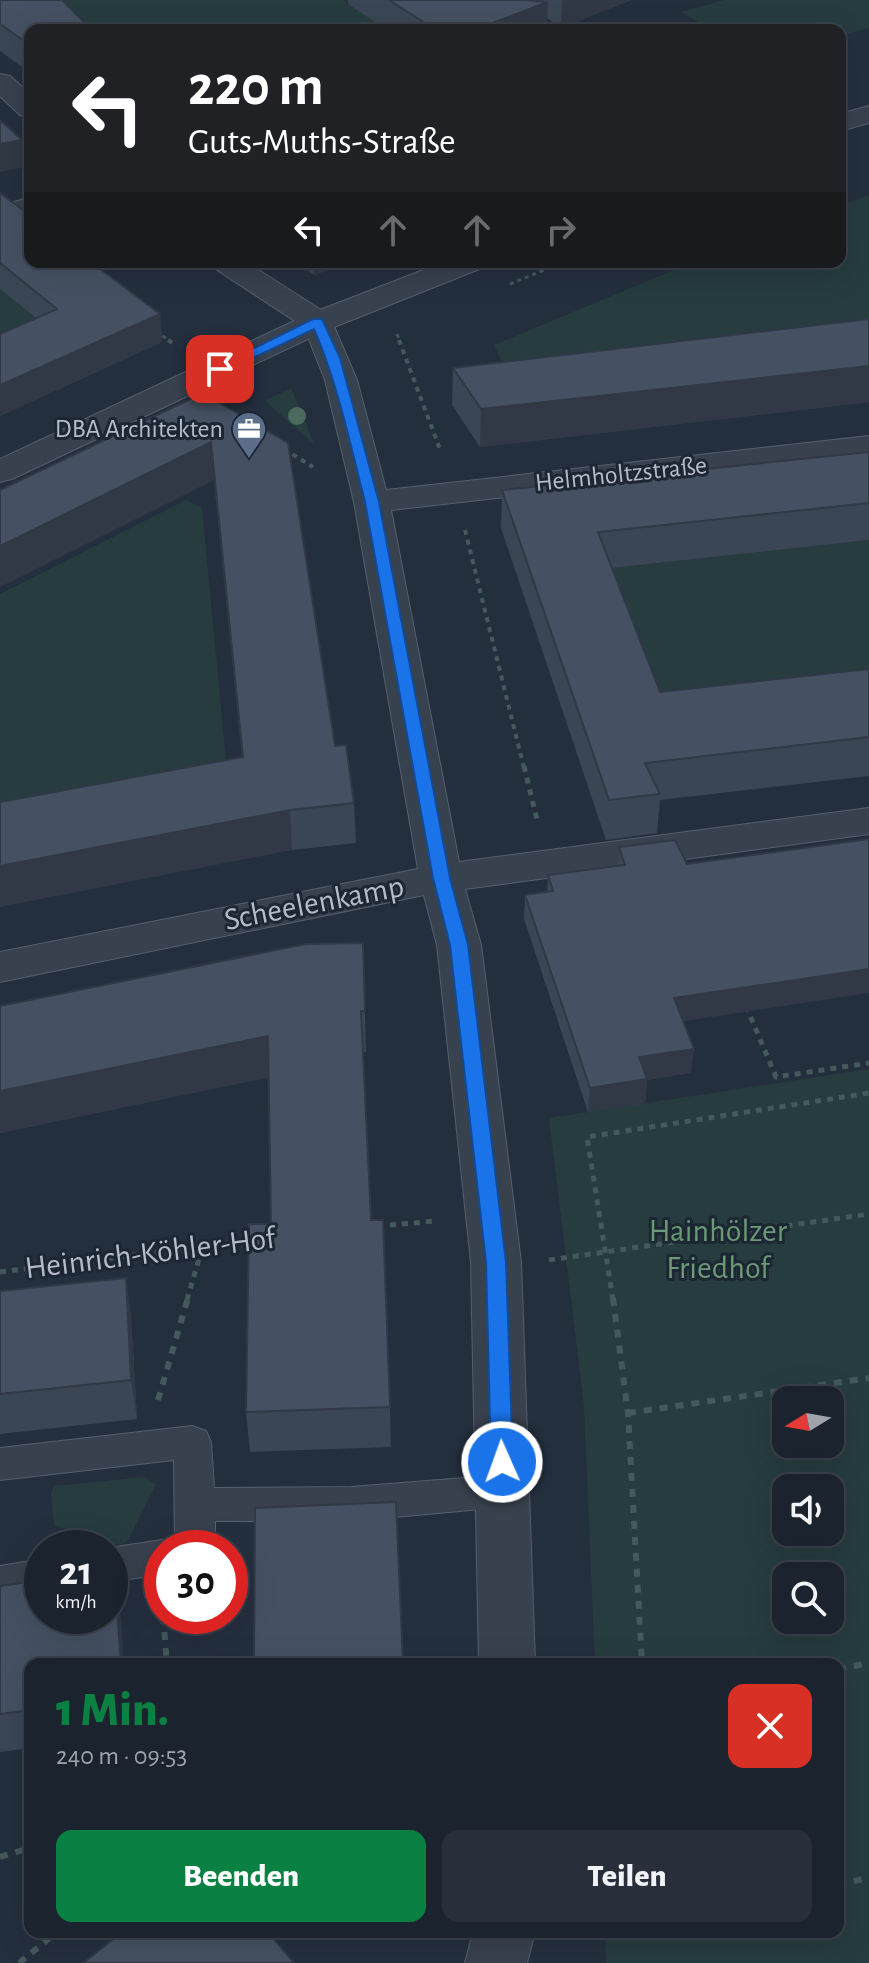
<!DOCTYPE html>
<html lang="de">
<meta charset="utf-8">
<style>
:root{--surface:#1b232e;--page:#282f3a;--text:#f1f3f6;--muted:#a0a4aa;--line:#39404a;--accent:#0b8043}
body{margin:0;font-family:"Alegreya Sans",sans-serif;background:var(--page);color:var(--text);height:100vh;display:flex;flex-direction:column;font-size:30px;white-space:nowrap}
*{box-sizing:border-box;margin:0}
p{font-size:26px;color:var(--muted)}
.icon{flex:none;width:44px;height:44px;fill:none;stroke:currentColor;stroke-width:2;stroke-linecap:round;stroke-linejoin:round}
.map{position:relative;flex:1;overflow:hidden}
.drawer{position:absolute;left:24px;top:1658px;width:820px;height:280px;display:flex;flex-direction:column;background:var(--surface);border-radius:16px;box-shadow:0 8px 32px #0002,0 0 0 2px var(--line)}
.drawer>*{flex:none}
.banner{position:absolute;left:24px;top:24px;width:822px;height:244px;border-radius:16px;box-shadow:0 8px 32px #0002,0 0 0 2px var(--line);background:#202124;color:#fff;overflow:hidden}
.needle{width:52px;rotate:259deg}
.tools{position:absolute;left:772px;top:1386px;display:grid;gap:16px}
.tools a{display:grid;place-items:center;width:72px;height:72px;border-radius:16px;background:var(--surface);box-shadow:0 8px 32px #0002,0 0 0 2px var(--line);font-size:40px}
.speed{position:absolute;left:24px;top:1530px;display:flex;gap:16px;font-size:40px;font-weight:700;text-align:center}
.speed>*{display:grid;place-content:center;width:104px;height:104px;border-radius:50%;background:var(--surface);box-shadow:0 8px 32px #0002,0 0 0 2px var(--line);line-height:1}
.speed small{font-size:20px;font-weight:400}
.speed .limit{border:12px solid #d22;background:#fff;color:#111}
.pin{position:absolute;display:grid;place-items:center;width:68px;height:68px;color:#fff;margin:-34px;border-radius:16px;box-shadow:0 4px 12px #0006}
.me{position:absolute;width:88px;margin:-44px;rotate:358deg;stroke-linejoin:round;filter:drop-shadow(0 0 6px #0008)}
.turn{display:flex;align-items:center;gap:28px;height:168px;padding:0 32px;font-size:36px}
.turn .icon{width:104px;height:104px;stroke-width:2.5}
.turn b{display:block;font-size:56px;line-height:68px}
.lanes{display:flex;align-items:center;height:76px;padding:0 32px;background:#0003;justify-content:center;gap:40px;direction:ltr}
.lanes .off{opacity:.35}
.round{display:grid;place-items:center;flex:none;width:84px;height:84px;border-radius:16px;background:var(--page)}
.headline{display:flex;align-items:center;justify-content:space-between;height:136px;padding:0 32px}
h1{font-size:48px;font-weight:800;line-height:60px;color:var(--accent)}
.action{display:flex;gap:16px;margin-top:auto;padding:16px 32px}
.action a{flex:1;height:92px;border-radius:16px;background:var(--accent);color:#fff;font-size:32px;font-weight:800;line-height:92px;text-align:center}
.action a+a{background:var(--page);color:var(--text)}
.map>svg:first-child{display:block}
.green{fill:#263c3f;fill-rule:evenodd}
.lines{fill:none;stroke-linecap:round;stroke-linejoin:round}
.service-casing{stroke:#565f6c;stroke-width:2}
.minor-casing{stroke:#565f6c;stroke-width:2}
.tertiary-casing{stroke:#565f6c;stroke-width:2}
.path-far3{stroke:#44595c;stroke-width:3;stroke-dasharray:4 4;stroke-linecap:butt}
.path-far2{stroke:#44595c;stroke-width:4;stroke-dasharray:5 5;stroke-linecap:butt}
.path-far1{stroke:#44595c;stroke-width:5;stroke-dasharray:6 6;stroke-linecap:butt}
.path{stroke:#44595c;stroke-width:6;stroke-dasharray:8 8;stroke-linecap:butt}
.service{fill:#38414e;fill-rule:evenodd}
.minor{fill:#38414e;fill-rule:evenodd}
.tertiary{fill:#38414e;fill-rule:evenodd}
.tree{fill:#4b6a5d}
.wall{fill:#3b4654}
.shaded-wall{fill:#303945}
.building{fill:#455162;stroke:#303945;stroke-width:2}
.route{fill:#1a73e8;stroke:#114b97;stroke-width:2}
.labels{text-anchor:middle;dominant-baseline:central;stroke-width:6;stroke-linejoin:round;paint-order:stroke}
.far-poi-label{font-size:26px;fill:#b4bcc9;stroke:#1d2633;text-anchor:end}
.far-street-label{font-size:26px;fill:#b4bcc9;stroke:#1d2633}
.street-label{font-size:32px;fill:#b4bcc9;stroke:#1d2633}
.park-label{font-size:32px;fill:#6b9a76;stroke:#1d2633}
</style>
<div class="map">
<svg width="869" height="1963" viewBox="0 0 869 1963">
<rect width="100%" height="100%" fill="#242f3e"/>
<!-- green -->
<path class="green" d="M35,0h308l44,30h-322z
M724,0h145v28l-29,8v-6h-127l-32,-18z
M869,195v159l-346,50 -29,-59 199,-83h147v-56z
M0,289l60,49 -60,27z
M291,388l24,57 -50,-44z
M186,500l16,8 27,284 -229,42v-240z
M869,540v167l-213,24 -60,-161z
M869,1069v894h-263l-1,-31h233v-268h-243l-11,-258 -35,-288zM786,1400h44v44h-44zM786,1488h44v44h-44zM786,1576h44v44h-44z
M145,1477l11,8 -28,55 -6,4h-8l-60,-19 -3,-32 3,-7z"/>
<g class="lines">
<defs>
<path id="service" d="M30,198v13l-30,7v-13z
M192,1426l14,5 5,11 3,46 137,-1 152,-12 14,4 5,12 -5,12 -14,4 -152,14h-136v27h-53v26l-52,8 -1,-34 53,-8 13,4 -1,-84 -174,20v-32z
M42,1559v34l-42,9v-36z"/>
<path id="minor" d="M0,74l10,2 20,18v23l-10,-2 -20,-19z
M210,262h36l83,53 28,65 29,110 483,-54v20l-478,54 68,352 410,-54v26l-404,55 16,56 40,317 14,402h-56l-8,-402 -34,-317 -13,-50 -424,87v-30l418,-83 -64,-367 -29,-122 -21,-53 -90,-59z
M473,1932h62l-8,31h-62z"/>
<path id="tertiary" d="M869,106v17l-29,8v-17z
M444,262h42l-4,6 -153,61 -317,150 -12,3v-23l307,-144z"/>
</defs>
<!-- service casing -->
<use href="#service" class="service-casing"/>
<!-- minor casing -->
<use href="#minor" class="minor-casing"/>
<!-- tertiary casing -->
<use href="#tertiary" class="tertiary-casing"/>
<!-- path-far3 -->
<path class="path-far3" d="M510,284l54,-22
M156,331l15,11
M397,334l3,8"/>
<!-- path-far2 -->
<path class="path-far2" d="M168,340l6,4
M399,340l42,112
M284,449l29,18
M465,530l59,238"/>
<!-- path-far1 -->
<path class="path-far1" d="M524,766l14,58
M746,1006l30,71 93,-14
M378,1226l58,-5
M549,1260l320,-46
M0,1272l253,-32
M187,1300l16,-55
M613,1300l-26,-163 282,-44"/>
<!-- path -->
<path class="path" d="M613,1298l15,115 14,251
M158,1400l30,-102
M628,1413l241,-35
M163,1616l4,48
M838,1669l31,-6
M0,1857l30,-9
M838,1884l31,-6
M19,1963l38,-31"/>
<!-- service -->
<use href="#service" class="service"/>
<!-- minor -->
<use href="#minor" class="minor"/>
<!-- tertiary -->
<use href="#tertiary" class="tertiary"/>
</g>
<!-- trees -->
<circle class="tree" cx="297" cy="416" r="9"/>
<!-- wall -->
<path class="wall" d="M0,0l30,30v43l-30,-22z
M348,0h283l-70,28 -14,-10v12h-160l-39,-26z
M0,193l160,121 2,28 -162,74v-82l36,-16 -36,-29z
M296,262h53l-35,13z
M869,319v83l-389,45 -28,-42 1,-37z
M203,393l132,353 19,57 2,40 -64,7 -50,-93 -28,-277z
M869,452v88l-257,28 48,124 209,-23v107l-209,24 -3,33 -51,7 -105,-312 1,-38z
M619,847l64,174 8,52 -44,7 -2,24 -57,8 -64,-193 1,-24 22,-3 1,-17 69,-9z
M363,943l3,109h-3l8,168 19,187 1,40 -141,5 -4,-40 25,-188 -2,-147 -269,56v-127z
M126,1278l5,39 6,102 -137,15v-143z
M0,1586l120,22 -90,56v84l-30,4z"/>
<!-- shaded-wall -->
<path class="shaded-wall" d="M562,0h69l-70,28z
M548,2l-1,28h-73z
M22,140l3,27 -25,5v-28z
M314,262h35l-35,13z
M160,314l2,28 -162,74v-31z
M869,366v36l-389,45 1,-38z
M211,442l3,38 -214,107v-41z
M290,810l2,40 -292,57v-41z
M869,969v24l-197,30 2,-25z
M268,1036l3,41 -271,56v-42z
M694,1049l-3,24 -44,7 -2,24 -57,8 2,-24 49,-31z
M126,1278l5,39 6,102 -6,-39z
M114,1570l6,38 4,56h-3z"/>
<!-- building -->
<path class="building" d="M0,0h62l30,30h-62v15l-30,-21z
M389,0h136l23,2 -74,28h-38z
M0,120l22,20 -22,4z
M0,193l30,22v47h61l69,52 -160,71v-51l57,-25 -57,-46z
M869,319v47l-388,43 -28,-41z
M203,393l85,50 47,303 11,-1 8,58 -64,7 -290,56v-64l243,-45 -32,-315 -211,104v-56z
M869,452v51l-271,29 62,160 209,-23v68l-224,26 15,31 -51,6 -107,-310z
M869,839v130l-195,29 20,51 -55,8 8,22 -57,9 -65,-193 28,-4 -5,-16 77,-10 -6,-18 56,-7 12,24z
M363,943l2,68h-4l10,209h12l7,187 -144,5 3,-188h22l-3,-188 -268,55v-85l306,-62z
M126,1278l5,102 -131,14v-103z
M396,1502l7,162h-149l1,-156z
M114,1570l7,94h-91v46l-30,4v-128l42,-6v36h68v-45z
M122,1932h146l26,31h-211z"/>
<!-- route -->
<path class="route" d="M313,319h9l18,39 39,144 71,376 18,67 38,317 7,200 -3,7 -8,3 -8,-3 -3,-7 -5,-200 -36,-317 -17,-67 -68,-376c-15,-58 -27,-118 -51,-173l-89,42 -12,-2z"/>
<!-- icons -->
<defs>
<symbol id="office-pin" viewBox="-11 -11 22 30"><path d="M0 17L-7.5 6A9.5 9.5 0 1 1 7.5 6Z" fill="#5c6f8a" stroke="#1d2633"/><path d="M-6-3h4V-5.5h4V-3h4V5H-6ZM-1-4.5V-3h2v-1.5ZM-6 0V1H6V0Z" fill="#fff"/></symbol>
</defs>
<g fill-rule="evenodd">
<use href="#office-pin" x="229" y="409" width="40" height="54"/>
</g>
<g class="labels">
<!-- far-poi labels -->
<g class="far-poi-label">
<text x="223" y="429">DBA Architekten</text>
</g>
<!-- far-street labels -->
<g class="far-street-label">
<text transform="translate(621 474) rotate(-6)">Helmholtzstraße</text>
</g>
<!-- street labels -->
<g class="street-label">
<text transform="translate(314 903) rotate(-11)">Scheelenkamp</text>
<text transform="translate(150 1253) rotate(-7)">Heinrich-Köhler-Hof</text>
</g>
<!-- park labels -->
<g class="park-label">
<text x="718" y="1231">Hainhölzer<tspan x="718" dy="37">Friedhof</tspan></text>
</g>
</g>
</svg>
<div class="tools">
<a><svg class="needle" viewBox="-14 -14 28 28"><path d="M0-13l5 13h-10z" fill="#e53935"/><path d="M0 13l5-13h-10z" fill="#a0a4aa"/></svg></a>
<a><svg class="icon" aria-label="sound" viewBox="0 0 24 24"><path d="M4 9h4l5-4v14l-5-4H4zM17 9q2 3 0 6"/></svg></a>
<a><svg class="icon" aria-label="search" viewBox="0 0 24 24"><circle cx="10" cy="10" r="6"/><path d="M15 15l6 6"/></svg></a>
</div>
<div class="speed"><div>21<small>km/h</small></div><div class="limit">30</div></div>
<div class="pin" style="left:220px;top:369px;background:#d93025"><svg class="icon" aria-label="arrive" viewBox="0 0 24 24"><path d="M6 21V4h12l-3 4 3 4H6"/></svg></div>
<svg class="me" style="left:502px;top:1462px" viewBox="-20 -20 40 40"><circle r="17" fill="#1a73e8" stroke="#fff" stroke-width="3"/><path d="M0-11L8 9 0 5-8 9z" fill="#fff"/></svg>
<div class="banner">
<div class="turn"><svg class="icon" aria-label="left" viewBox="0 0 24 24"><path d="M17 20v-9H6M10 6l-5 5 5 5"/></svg><div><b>220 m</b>Guts-Muths-Straße</div></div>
<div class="lanes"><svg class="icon" aria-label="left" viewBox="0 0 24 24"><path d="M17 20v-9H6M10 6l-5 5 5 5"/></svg><svg class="icon off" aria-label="ahead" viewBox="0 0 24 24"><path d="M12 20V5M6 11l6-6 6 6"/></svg><svg class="icon off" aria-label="ahead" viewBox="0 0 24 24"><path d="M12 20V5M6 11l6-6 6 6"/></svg><svg class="icon off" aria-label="right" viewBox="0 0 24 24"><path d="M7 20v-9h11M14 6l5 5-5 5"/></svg></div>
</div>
<section class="drawer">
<div class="headline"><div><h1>1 Min.</h1><p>240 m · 09:53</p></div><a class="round" style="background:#d93025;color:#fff"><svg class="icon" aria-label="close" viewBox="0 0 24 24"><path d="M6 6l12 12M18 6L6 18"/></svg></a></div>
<div class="action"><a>Beenden</a><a>Teilen</a></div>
</section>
</div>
